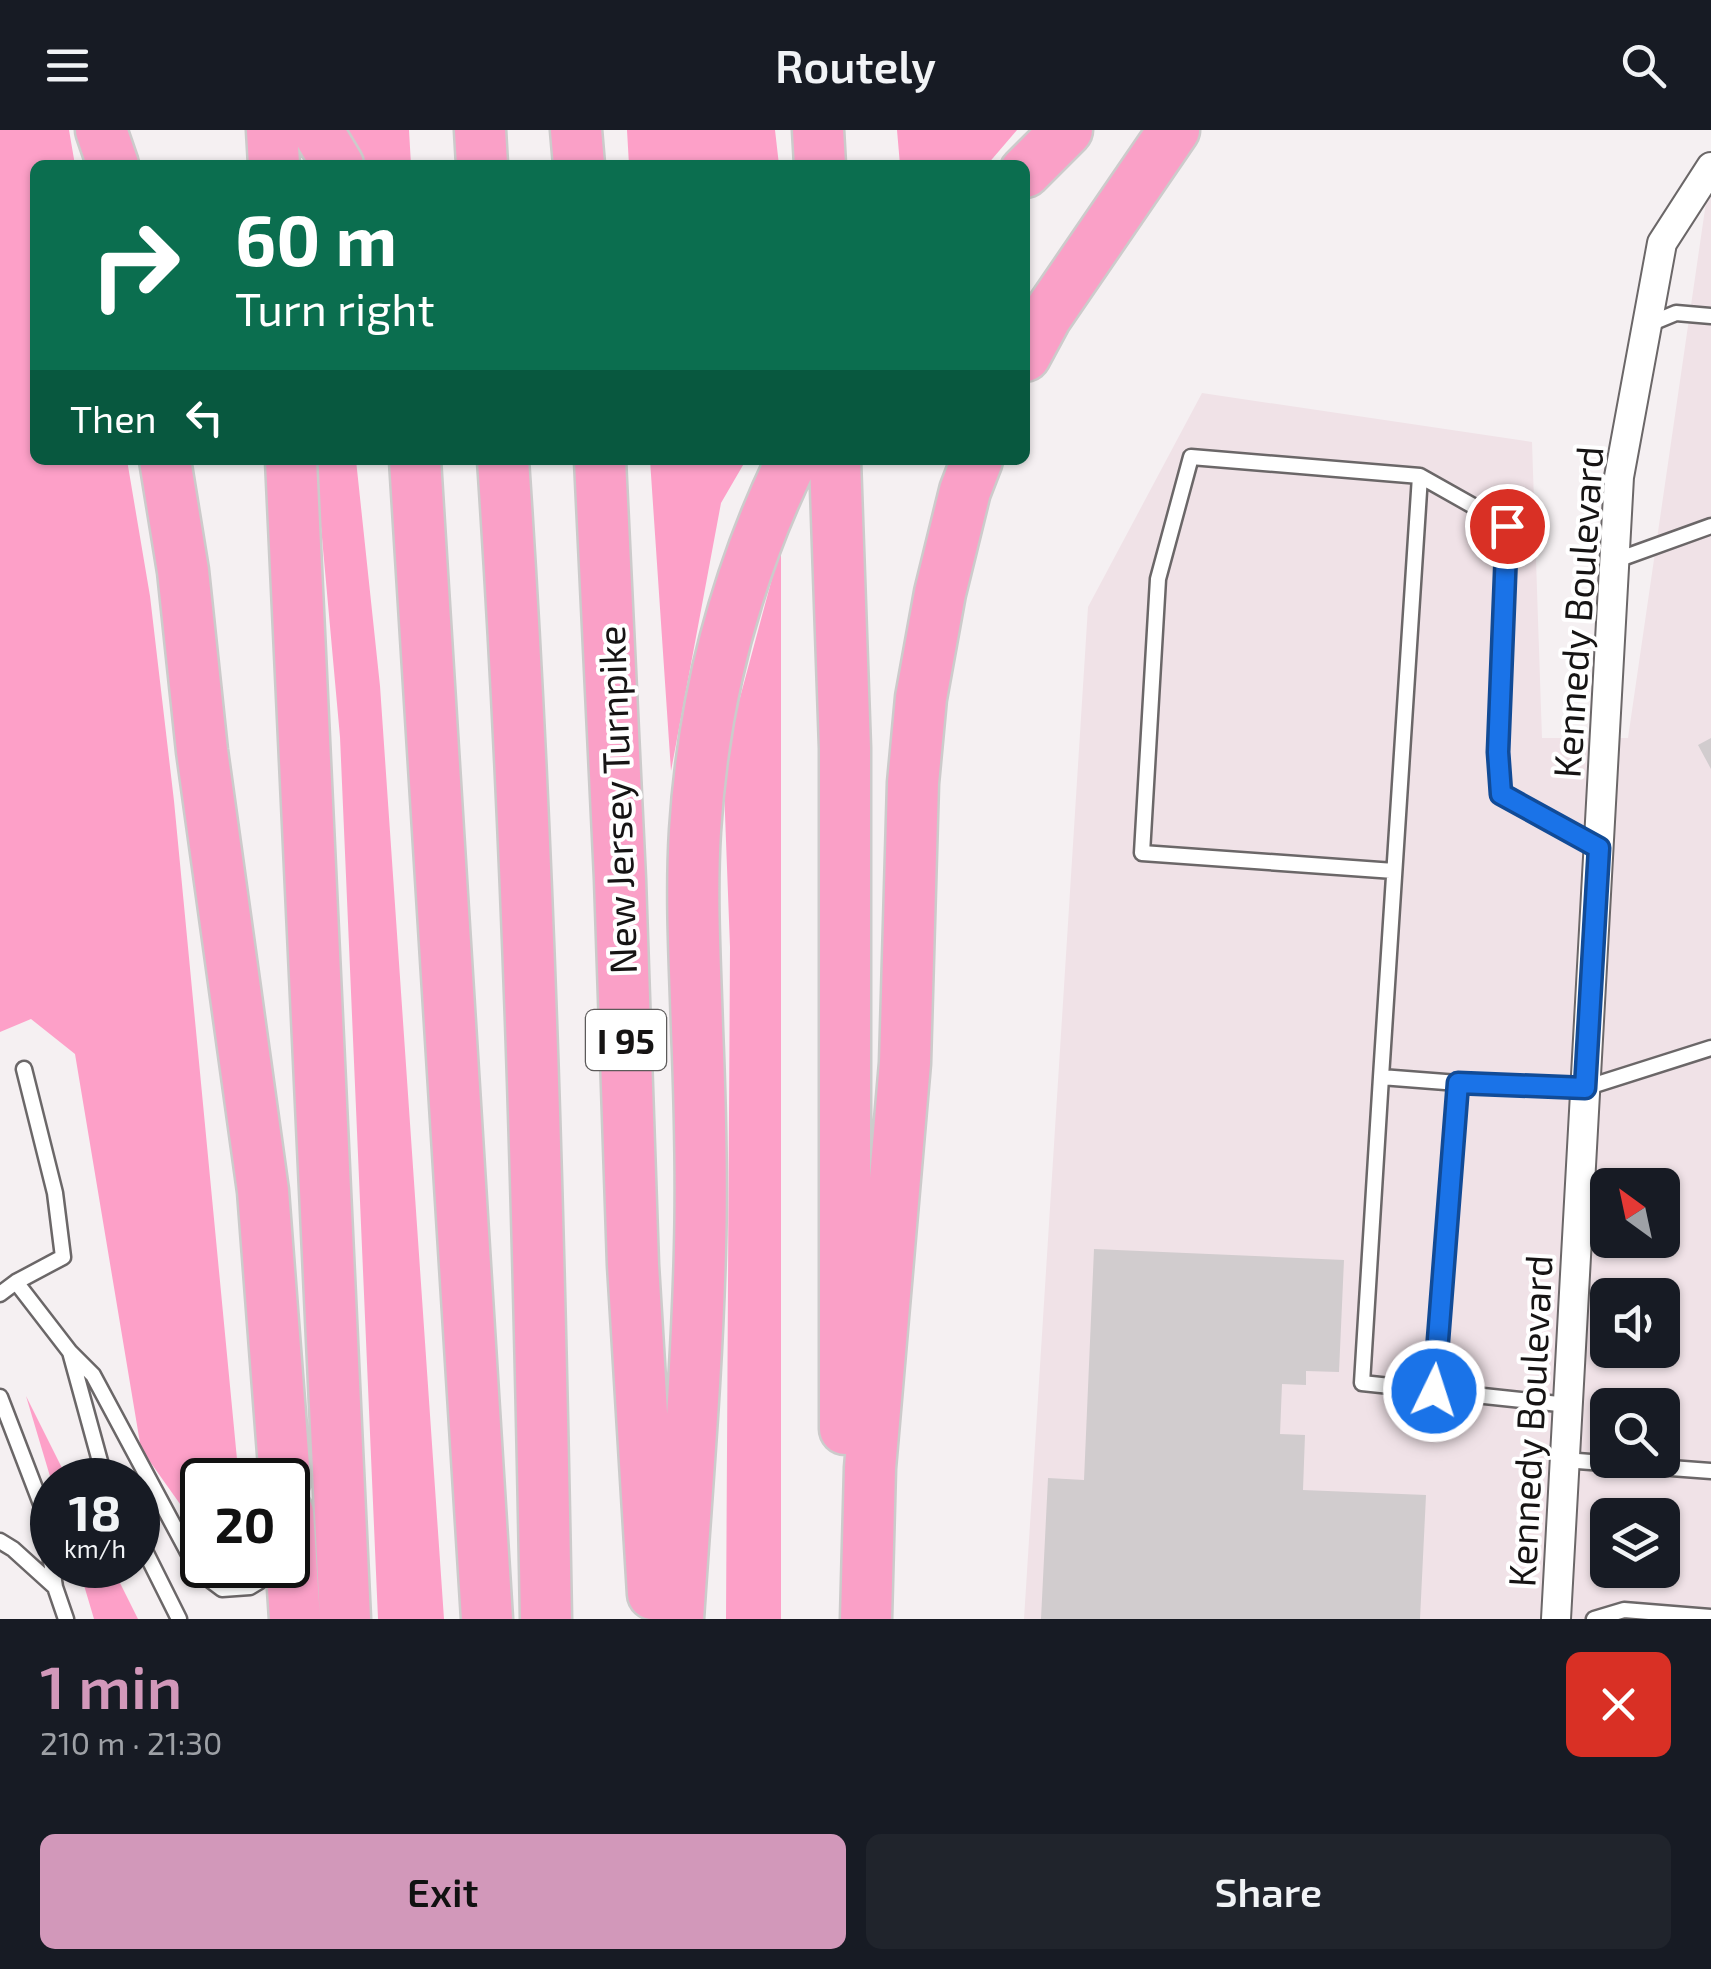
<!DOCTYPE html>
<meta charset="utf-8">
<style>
:root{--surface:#171b24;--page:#20242c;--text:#f1f3f6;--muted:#9ea1a6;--accent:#d298ba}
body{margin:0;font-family:"Exo 2",sans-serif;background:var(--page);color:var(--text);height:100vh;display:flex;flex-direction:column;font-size:38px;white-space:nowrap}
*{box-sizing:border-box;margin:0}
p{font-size:32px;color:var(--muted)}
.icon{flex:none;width:55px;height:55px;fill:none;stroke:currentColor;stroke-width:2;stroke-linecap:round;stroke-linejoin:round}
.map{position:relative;height:1489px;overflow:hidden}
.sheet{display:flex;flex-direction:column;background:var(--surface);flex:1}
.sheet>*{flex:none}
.guide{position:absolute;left:30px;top:30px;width:1000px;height:305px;border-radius:15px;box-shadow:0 2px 8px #0004;background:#0b6e4f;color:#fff;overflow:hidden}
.needle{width:65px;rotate:327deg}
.tools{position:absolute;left:1590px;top:1038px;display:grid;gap:20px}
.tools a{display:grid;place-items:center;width:90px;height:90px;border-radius:15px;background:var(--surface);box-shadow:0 2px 8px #0004;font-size:50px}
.speed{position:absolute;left:30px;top:1328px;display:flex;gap:20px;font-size:50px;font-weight:700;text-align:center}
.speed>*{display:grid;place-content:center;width:130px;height:130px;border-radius:50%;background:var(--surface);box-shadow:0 2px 8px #0004;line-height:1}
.speed small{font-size:25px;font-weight:400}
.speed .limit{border:5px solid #111;border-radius:15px;background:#fff;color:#111}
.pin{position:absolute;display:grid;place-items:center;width:85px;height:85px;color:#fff;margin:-42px;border:5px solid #fff;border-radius:50%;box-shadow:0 2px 10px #0007}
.me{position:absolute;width:110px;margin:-55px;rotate:4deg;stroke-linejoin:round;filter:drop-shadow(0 0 8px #0008)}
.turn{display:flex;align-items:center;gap:35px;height:210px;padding:0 40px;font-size:45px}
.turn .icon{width:130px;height:130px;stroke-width:2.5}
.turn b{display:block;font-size:70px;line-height:85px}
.then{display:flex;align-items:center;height:95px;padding:0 40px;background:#0003;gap:20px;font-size:38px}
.round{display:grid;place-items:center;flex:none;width:105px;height:105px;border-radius:15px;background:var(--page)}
.overview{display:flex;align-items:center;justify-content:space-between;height:170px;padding:0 40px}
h1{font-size:60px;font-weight:600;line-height:75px;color:var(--accent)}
.button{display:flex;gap:20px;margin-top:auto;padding:20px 40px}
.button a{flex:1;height:115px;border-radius:15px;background:var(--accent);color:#111;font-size:40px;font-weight:600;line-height:115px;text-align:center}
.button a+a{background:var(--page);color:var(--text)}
header{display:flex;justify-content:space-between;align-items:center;height:130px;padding:0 40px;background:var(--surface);font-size:45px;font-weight:600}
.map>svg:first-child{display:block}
.built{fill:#f0e2e7;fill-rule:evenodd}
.green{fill:#fda0c8}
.building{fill:#d1ccce}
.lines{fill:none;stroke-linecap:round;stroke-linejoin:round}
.lane-casing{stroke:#6b6768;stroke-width:19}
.street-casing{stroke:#6b6768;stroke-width:32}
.highway-casing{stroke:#cccbcb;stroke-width:55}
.lane{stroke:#fff;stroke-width:14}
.street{stroke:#fff;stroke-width:28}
.highway{stroke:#faa0c7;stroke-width:50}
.route-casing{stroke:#114b97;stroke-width:25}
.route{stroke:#1a73e8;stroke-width:18}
.labels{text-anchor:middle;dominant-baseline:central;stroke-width:8;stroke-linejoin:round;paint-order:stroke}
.shield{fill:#fff;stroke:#5c5a5a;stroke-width:2.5}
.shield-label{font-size:35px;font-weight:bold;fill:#161414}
.street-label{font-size:38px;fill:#161414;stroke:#fff}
</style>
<header><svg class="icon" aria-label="menu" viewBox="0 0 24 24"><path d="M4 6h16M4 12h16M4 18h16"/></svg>Routely<svg class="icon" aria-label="search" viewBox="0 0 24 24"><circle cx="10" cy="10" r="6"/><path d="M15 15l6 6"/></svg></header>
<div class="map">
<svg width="1711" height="1489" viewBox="0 0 1711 1489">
<rect width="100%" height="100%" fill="#f5f0f2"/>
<!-- built -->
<path class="built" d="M1711,38v1451h-687l64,-1012 114,-214 330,49 10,296h86zM1608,1055h54v55h-54zM1608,1165h54v55h-54zM1608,1275h54v55h-54zM1608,1385h54v55h-54z"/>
<!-- green -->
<path class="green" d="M0,0h69l6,35h-40v295h92l23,136 24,205 65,679h-37v55l-61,-86 -66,-395 -44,-35 -31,13z
M338,0h71l2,35h-53z
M627,0h148l4,35h-150z
M897,0h120l-30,35h-87z
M315,330h41l24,226 64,933h-66l-38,-882z
M650,330h96l-25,43 -50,268z
M781,415v1074h-55l4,-672 -7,-186z
M26,1266l42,84h-16v3z
M78,1435h33l27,54h-44z"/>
<!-- building -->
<path class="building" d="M1711,608v31l-13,-24z
M1094,1119l250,11 -5,112 -33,-1v14l-24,-1 -2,50 25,1 -2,55 123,5 -6,124h-379l7,-141 36,2z"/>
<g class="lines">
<defs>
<path id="lane" d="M1647,195l29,-12 35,3
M1420,346l87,49 -9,227 3,42 98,54
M1614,431l97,-35
M1381,947l39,-601 -229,-19 -33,122 -16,274 252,18
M1458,953l127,5 126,-40
M16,1152l47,-25 -8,-64 -31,-124
M0,1164l16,-12 54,70 23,23 105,196 24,18 28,-2 33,-20
M70,1222l31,113 7,15
M1434,1261l24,-308 -77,-6 -19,306 206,22
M0,1267l43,112 12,78 11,32
M1564,1330l147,11
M138,1407l41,82
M0,1411l13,8 42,38
M1594,1489l30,-9 87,7"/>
<path id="street" d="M1556,1489l63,-1142 43,-234 49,-76"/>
<path id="highway" d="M101,0l12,35
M272,0l2,35
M317,0l21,35
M480,0l2,35
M576,0l3,35
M818,0l2,35
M1025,42l42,-42
M1025,226l21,-39 128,-187
M165,330l18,111 19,180 61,440 22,289
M291,330l54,1159
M415,330l72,1159
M503,330c26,386 36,773 43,1159
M600,330l20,419 13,386 20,329
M835,330l10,288v681
M288,1383l7,106
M678,1489c8,-123 19,-247 22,-371 2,-73 0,-146 -3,-220 -2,-65 -6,-131 -2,-197 8,-129 40,-254 97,-371
M866,1489l4,-151 35,-405 8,-280 8,-85 19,-105 25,-102 12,-31"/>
</defs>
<!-- lane casing -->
<use href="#lane" class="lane-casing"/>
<!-- street casing -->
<use href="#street" class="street-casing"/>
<!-- highway casing -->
<use href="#highway" class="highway-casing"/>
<!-- lane -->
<use href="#lane" class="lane"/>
<!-- street -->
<use href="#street" class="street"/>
<!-- highway -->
<use href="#highway" class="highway"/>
</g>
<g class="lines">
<defs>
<path id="route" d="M1434,1261l24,-308 127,5 14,-240 -98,-54 -3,-42 9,-226"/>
</defs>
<!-- route casing -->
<use href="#route" class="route-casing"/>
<!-- route -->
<use href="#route" class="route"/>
</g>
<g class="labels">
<!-- shield labels -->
<rect class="shield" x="586" y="880" width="80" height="60" rx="8"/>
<g class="shield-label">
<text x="626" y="910">I 95</text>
</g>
<!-- street labels -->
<g class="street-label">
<text transform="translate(1577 482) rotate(-86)">Kennedy Boulevard</text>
<text transform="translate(616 670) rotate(-92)">New Jersey Turnpike</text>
<text transform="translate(1529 1291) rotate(-87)">Kennedy Boulevard</text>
</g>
</g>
</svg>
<div class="tools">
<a><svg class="needle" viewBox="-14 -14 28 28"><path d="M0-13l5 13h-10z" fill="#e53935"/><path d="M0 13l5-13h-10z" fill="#9ea1a6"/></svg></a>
<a><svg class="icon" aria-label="sound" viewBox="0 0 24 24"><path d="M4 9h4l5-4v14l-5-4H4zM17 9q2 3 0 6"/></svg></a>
<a><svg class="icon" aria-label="search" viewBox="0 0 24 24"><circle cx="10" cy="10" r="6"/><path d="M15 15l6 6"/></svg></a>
<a><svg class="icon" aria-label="layers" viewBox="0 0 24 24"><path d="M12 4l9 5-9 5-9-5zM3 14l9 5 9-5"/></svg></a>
</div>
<div class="speed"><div>18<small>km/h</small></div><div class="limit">20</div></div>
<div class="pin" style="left:1507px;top:396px;background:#d93025"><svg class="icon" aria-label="arrive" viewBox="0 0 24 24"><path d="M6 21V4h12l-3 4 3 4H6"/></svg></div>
<svg class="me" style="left:1434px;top:1261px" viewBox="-20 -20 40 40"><circle r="17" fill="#1a73e8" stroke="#fff" stroke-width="3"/><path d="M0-11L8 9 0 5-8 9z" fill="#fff"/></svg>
<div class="guide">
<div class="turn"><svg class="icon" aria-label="right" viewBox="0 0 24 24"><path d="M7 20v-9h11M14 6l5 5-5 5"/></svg><div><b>60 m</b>Turn right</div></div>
<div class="then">Then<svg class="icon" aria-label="left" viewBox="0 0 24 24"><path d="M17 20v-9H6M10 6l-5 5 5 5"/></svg></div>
</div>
</div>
<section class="sheet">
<div class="overview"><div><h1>1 min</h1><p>210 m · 21:30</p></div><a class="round" style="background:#d93025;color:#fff"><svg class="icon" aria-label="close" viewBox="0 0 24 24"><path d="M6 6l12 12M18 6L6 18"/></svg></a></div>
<div class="button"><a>Exit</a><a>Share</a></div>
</section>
